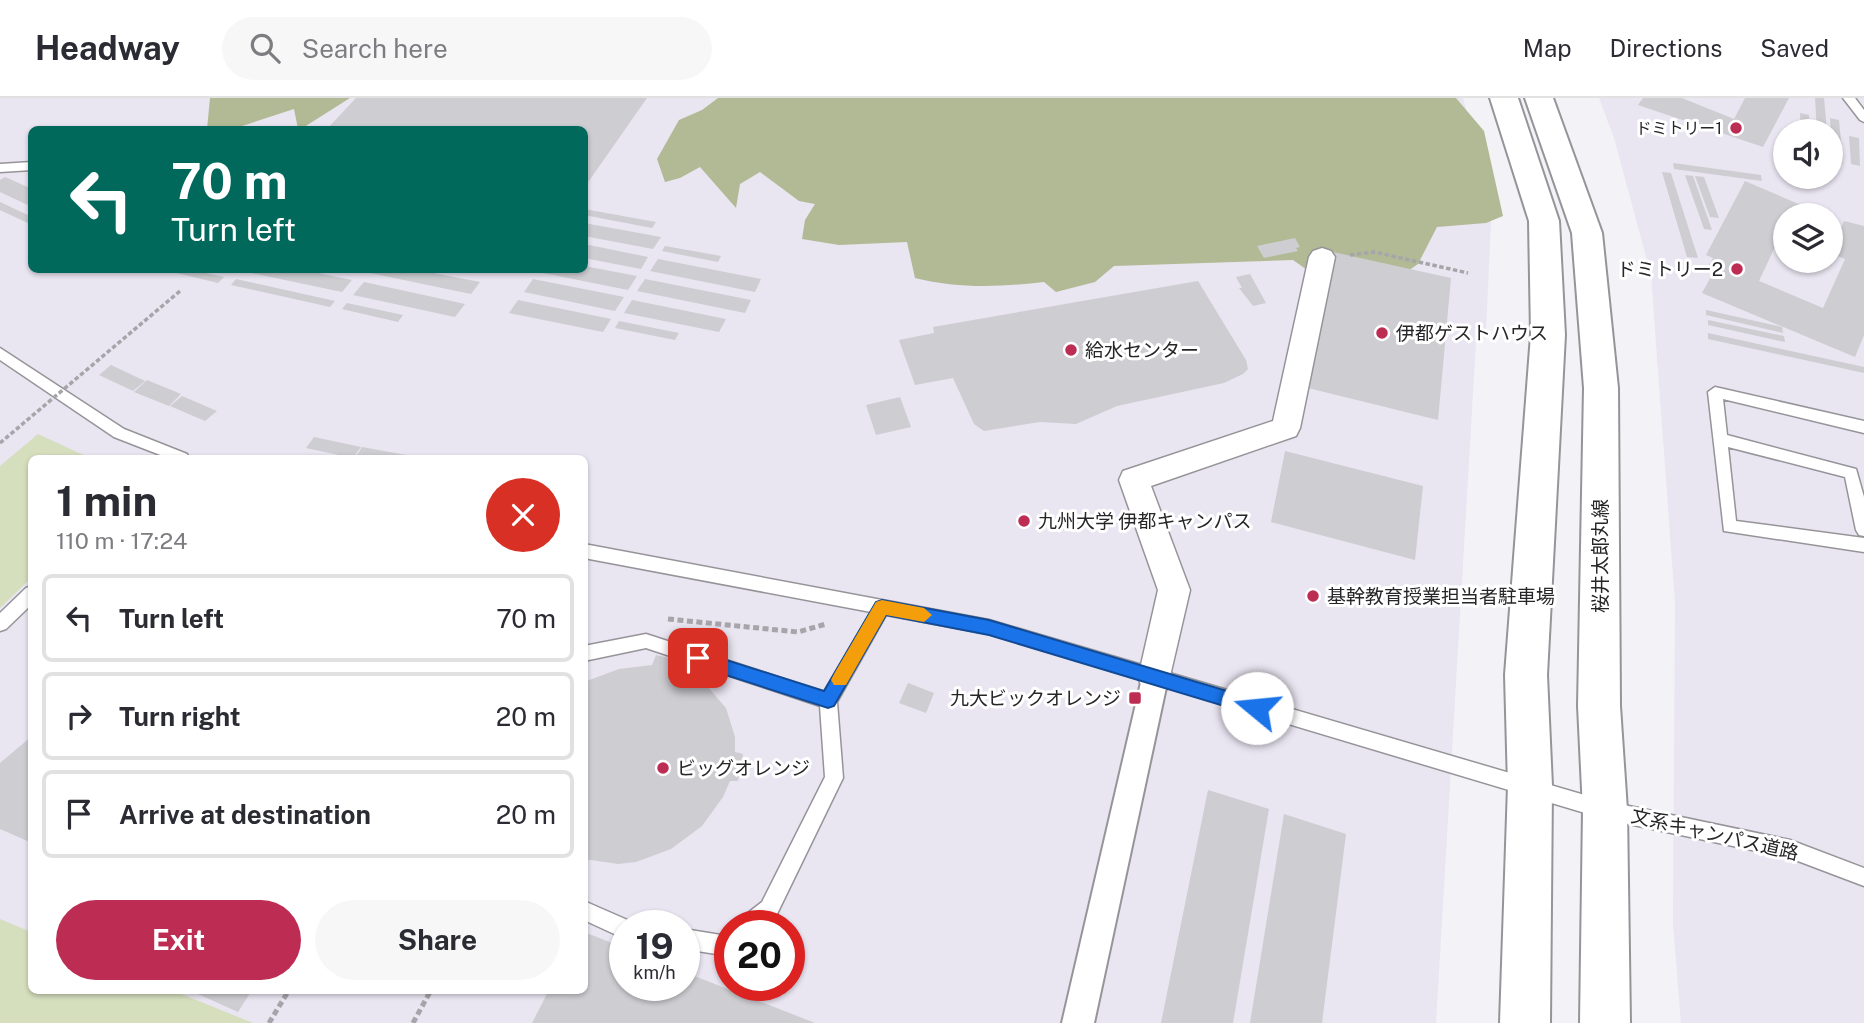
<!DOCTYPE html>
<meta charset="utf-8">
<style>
:root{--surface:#fff;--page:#f7f7f7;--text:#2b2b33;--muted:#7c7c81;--line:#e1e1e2;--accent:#bd2d53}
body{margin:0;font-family:"Public Sans","Noto Sans JP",sans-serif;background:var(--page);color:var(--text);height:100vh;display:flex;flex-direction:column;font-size:26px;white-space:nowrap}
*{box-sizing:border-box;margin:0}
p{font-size:23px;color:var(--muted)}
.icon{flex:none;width:38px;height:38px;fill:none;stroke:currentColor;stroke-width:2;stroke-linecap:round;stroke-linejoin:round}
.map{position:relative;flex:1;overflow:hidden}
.details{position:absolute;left:28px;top:357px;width:560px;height:539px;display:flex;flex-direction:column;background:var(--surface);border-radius:10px;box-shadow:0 2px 5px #0004}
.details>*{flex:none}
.banner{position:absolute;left:28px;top:28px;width:560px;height:147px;border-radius:10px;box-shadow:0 2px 5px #0004;background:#00695c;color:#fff;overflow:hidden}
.tools{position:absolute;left:1773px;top:21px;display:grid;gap:14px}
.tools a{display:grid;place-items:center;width:70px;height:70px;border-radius:50%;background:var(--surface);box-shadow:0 2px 5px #0004;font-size:35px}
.speed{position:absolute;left:609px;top:812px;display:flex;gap:14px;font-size:35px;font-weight:700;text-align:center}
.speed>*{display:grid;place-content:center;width:91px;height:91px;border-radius:50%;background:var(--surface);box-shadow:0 2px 5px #0004;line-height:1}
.speed small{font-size:18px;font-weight:400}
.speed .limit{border:10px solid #d22;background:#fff;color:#111}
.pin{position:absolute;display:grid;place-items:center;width:60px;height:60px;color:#fff;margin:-30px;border-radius:14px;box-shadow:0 4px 10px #0006}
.me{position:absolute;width:77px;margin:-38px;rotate:287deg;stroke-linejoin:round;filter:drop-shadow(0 0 5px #0008)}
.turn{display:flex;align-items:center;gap:24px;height:147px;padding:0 28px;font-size:32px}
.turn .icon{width:91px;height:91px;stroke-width:2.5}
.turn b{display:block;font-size:49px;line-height:60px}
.round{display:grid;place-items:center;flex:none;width:74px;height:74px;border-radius:37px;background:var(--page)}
.headline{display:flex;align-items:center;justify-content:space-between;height:119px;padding:0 28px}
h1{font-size:42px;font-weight:700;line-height:52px}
.cta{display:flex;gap:14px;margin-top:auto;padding:14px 28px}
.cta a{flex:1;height:80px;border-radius:42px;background:var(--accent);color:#fff;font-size:28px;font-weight:700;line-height:80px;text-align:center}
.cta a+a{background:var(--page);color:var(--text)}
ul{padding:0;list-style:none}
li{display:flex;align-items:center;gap:21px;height:88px;margin:0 14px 10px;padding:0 14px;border:4px solid var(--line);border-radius:10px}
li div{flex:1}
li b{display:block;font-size:26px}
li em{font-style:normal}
header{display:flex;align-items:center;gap:42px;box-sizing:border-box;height:98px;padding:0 35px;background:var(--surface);border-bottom:2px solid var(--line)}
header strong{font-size:33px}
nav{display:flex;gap:38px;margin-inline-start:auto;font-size:24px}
.search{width:490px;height:63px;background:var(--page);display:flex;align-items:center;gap:18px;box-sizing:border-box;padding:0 24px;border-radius:38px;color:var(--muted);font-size:26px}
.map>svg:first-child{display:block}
.built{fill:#e9e5f1;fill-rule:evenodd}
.green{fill:#d5debd}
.forest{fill:#b1ba94}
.building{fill:#cecdd2}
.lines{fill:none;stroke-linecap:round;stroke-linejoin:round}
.service-casing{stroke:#969499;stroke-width:3}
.pedestrian-casing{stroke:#969499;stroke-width:4}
.minor-casing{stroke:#969499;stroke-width:3}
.secondary-casing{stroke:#969499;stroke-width:4}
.path-far1{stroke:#a6a5a9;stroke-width:3.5;stroke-dasharray:4.5 2.5;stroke-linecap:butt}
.path{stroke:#a6a5a9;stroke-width:5;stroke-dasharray:6 3.5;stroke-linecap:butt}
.service{fill:#fff;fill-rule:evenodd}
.pedestrian{fill:#fff;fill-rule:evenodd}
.minor{fill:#fff;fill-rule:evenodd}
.secondary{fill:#fff;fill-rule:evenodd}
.path-bridge{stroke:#a6a5a9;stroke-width:3.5;stroke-dasharray:4.5 2.5;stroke-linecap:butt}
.route{fill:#1a73e8;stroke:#114b97;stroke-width:2}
.slow{fill:#f59e0b}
.poi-dot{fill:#bd2d53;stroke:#fff;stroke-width:2.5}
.labels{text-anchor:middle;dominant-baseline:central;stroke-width:6;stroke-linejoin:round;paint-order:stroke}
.far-poi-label{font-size:16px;fill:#262527;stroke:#fff;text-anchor:end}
.poi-label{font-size:19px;fill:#262527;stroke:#fff;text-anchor:start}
.street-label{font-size:19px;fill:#262527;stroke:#fff}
</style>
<header>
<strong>Headway</strong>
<div class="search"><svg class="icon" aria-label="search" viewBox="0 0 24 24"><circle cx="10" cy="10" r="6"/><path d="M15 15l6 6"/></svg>Search here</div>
<nav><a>Map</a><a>Directions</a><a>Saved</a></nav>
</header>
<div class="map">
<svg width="1864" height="925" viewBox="0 0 1864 925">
<rect width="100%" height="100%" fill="#f3f2f7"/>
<!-- built -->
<path class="built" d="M0,0h1463l29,103 -6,129 -10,12 -40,681h-1436zM32,32h552v140h-552zM32,360h552v532h-552zM625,828h59v59h-59zM730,828h59v59h-59z
M1599,0h265v925h-183l-8,-100 2,-320 -24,-328 -37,-137zM1785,33h45v46h-45zM1785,117h45v46h-45z"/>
<!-- green -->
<path class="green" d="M38,336l52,24h-58l-1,120 -31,30v-142z
M0,821l31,13 1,58 142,1 79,32h-253z"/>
<!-- forest -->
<path class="forest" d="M210,0h140l-49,31h-3l-4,-20 -61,20h-26z
M718,0h738l28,33 19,85 -17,7 -49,4 -19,37 -16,11 -82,4 -27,-19 -179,6 -19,16 -39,10 -12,-10c-44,5 -85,7 -129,-4l-8,-36 -68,3 -37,-6 3,-19 10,-16 -16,-3 -39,-29 -20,12 -4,24 -36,-41 -20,11 -15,4 -8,-23 22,-39 23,-10z"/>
<!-- building -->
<path class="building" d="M356,0h291l-63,90v-58h-258z
M1643,0h39l52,21 11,-21h44l-26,49 -125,-42z
M1815,0h9l3,33h-10z
M1800,15l9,2 1,16h-9z
M1830,20l9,2 4,43 -10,-2z
M1849,38l10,2 1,28 -9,-2z
M1673,65l88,12 1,6 -88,-12z
M1662,74l9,1 27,85 -11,-1z
M1685,77l8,1 19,54 -8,-1z
M1695,78l9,1 15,41 -9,-1z
M5,79l27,12v18l-32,-15v-12z
M1745,83l65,28 -3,6h-22v21l-4,-2 -22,47 64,27 22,-49 -15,-6v-23l9,3 5,-12 20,5v109l-9,22 -153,-64 12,-22 -7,-3 6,-10 -7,-3z
M0,104l32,15v8l-32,-15z
M584,111l72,13 -4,6 -68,-13z
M584,125l77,14 -8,12 -69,-13z
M1295,140l5,9 -4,1 2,3 -34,7 -7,-12z
M584,146l64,13 -7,12 -57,-11z
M665,148l56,10 -3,6 -56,-11z
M1333,154l118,26 -13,142 -130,-32z
M658,161l103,20 -6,13 -105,-21z
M584,168l53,10 -9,14 -90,-18 2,-2h44z
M164,172h28l32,7 -6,6z
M304,172l48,10 -10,12 -100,-21z
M374,172h44l62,12 -9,12 -101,-21z
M1250,176l16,29 -13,3 -14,-18h3l-6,-11z
M236,181l99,22 -5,6 -99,-22z
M533,181l91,18 -9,14 -91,-19z
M645,181l106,21 -6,13 -108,-22z
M1198,183l48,79 2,9 -5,5 -19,9 -107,23 -41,18 -36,-2 -56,9 -10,-7 -21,-46 -38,7 -16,-45 35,-7 -1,-6z
M364,184l101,22 -10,13 -102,-22z
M518,202l93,19 -8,13 -94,-19z
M632,202l94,19 -7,13 -95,-19z
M347,205l56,12 -5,7 -56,-13z
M1706,212l76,17 1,6 -77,-18z
M1708,222l76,16 1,6 -77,-17z
M619,223l60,12 -4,7 -60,-12z
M1708,235l156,34v6l-156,-34z
M111,267l34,16 -12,10 -34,-16z
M147,282l34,14 -12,12 -35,-14z
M182,298l35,15 -12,10 -35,-15z
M900,299l11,30 -35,8 -10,-30z
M314,339l47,10 -8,11 -47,-10z
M362,349l44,8 -2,3h-49z
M1285,353l138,35 -8,74 -144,-38z
M656,557l26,6 -4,9 29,16 19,22 9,29v15l8,2 -5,27h-8l-7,16 -21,29 -31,23 -35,13 -18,2 -34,-5v-177l35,-13 33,-4z
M908,585l26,10 -8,20 -27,-10z
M32,638v107l-32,-14v-66z
M1208,692l61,19 -36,214h-72z
M1284,716l62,20 -24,189h-72z
M584,834l41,16v37h59v-13l131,51h-283l17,-33h35z
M189,892h63l-14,22z"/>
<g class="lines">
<defs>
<path id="service" d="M1843,0h12l9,12v12l-4,-2z
M32,64v8l-32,2v-8z
M0,250l124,81 63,25 2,4h-21l-54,-21 -114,-77z
M1715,289l149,34v12l-141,-34 4,36 129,34 8,28v39l-5,-1 -3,-5 -11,-53 -117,-30 8,74 128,17v14l-140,-21 -16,-139z
M584,446l405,76 616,181 185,39 74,28v18l-74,-28 -185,-39 -616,-185 -103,-19 -49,87 6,76 -3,6 -64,132 -13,10h-26l3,-7 22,-17 63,-125 -5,-71 -174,-58 -62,13v-15l62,-12 178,58 47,-80 -287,-54z
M32,488v18l-26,25 -6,2v-18l26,-25z
M584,803l48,21 1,4h-8v13l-41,-19z
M684,831l37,6 9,-5v22l-7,3 -39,-6z"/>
<path id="pedestrian" d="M1155,568l9,4 4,8 -74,345h-32l80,-345 4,-8z"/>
<path id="minor" d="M1322,150l9,3 4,6 -35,171 -4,8 -145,50 39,104 -23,99 -12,4 -12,-4 -5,-11 20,-88 -39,-110 4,-9 150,-50 36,-164 4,-6z"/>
<path id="secondary" d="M1490,0h28l41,123 6,114 -18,340 5,111 -2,237h-50l8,-237 -3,-111 26,-340 -2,-114z
M1525,0h28l49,135 16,155 2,318 7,104 3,213h-50l3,-213 -5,-104 6,-318 -12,-155z"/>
</defs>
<!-- service casing -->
<use href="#service" class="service-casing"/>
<!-- pedestrian casing -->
<use href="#pedestrian" class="pedestrian-casing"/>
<!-- minor casing -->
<use href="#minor" class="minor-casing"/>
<!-- secondary casing -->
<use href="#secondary" class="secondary-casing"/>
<!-- path-far1 -->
<path class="path-far1" d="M1350,157l24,-3 94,21"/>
<!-- path -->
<path class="path" d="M668,521l130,13 28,-8
M269,925l20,-33
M413,925l18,-33"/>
<!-- service -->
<use href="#service" class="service"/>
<!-- pedestrian -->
<use href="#pedestrian" class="pedestrian"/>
<!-- minor -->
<use href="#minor" class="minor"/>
<!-- secondary -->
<use href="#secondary" class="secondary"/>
<!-- path-bridge -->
<path class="path-bridge" d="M0,345l180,-152"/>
</g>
<!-- route -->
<path class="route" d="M882,502l107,20 268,80 9,8 -9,8 -268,-81 -103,-20 -52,91 -6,2 -130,-42 -9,-8 9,-7 126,40 52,-89z"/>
<!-- slow -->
<path class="slow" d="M882,502l42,8 8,7 -8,7 -38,-7 -40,70h-12l-3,-5 3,-6 42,-72z"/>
<!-- markers -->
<g class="poi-dot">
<circle cx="1736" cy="30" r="7"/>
<circle cx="1737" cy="171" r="7"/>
<circle cx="1382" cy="235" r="7"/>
<circle cx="1071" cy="252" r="7"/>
<circle cx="1024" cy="423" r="7"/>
<circle cx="1313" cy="498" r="7"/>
<rect x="1128" y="593" width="14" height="14" rx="3.5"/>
<circle cx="663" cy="670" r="7"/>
</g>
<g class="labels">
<!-- far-poi labels -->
<g class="far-poi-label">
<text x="1722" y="30">ドミトリー1</text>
</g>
<!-- poi labels -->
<g class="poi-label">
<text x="1723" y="171" text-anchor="end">ドミトリー2</text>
<text x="1396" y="235">伊都ゲストハウス</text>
<text x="1085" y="252">給水センター</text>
<text x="1038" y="423">九州大学 伊都キャンパス</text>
<text x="1327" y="498">基幹教育授業担当者駐車場</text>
<text x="1121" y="600" text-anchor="end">九大ビックオレンジ</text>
<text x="677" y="670">ビッグオレンジ</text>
</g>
<!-- street labels -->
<g class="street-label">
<text transform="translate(1600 458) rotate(-90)">桜井太郎丸線</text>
<text transform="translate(1715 736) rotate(13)">文系キャンパス道路</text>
</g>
</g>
</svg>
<div class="tools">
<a><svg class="icon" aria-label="sound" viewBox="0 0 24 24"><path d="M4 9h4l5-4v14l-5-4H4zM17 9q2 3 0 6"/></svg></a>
<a><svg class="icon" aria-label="layers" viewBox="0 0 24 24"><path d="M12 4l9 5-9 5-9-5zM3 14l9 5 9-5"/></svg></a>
</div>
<div class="speed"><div>19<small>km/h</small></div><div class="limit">20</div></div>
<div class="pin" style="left:698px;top:560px;background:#d93025"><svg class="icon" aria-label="arrive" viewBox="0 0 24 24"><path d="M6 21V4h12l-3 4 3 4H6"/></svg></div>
<svg class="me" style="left:1257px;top:610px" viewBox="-20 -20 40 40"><circle r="19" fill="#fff"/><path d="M0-13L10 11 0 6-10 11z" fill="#1a73e8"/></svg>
<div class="banner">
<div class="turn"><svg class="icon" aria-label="left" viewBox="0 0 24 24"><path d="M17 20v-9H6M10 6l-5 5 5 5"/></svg><div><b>70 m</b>Turn left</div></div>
</div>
<section class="details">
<div class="headline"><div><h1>1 min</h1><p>110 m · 17:24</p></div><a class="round" style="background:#d93025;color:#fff"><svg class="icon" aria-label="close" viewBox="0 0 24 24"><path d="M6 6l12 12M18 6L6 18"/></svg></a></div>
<ul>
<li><svg class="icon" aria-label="left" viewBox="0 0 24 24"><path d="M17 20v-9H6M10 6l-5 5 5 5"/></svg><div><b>Turn left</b></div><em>70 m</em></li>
<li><svg class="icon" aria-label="right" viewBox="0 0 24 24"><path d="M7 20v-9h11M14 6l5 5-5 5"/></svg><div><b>Turn right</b></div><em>20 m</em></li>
<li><svg class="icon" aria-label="arrive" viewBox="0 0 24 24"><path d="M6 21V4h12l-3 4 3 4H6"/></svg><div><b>Arrive at destination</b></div><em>20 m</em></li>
</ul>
<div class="cta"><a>Exit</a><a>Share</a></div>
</section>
</div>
